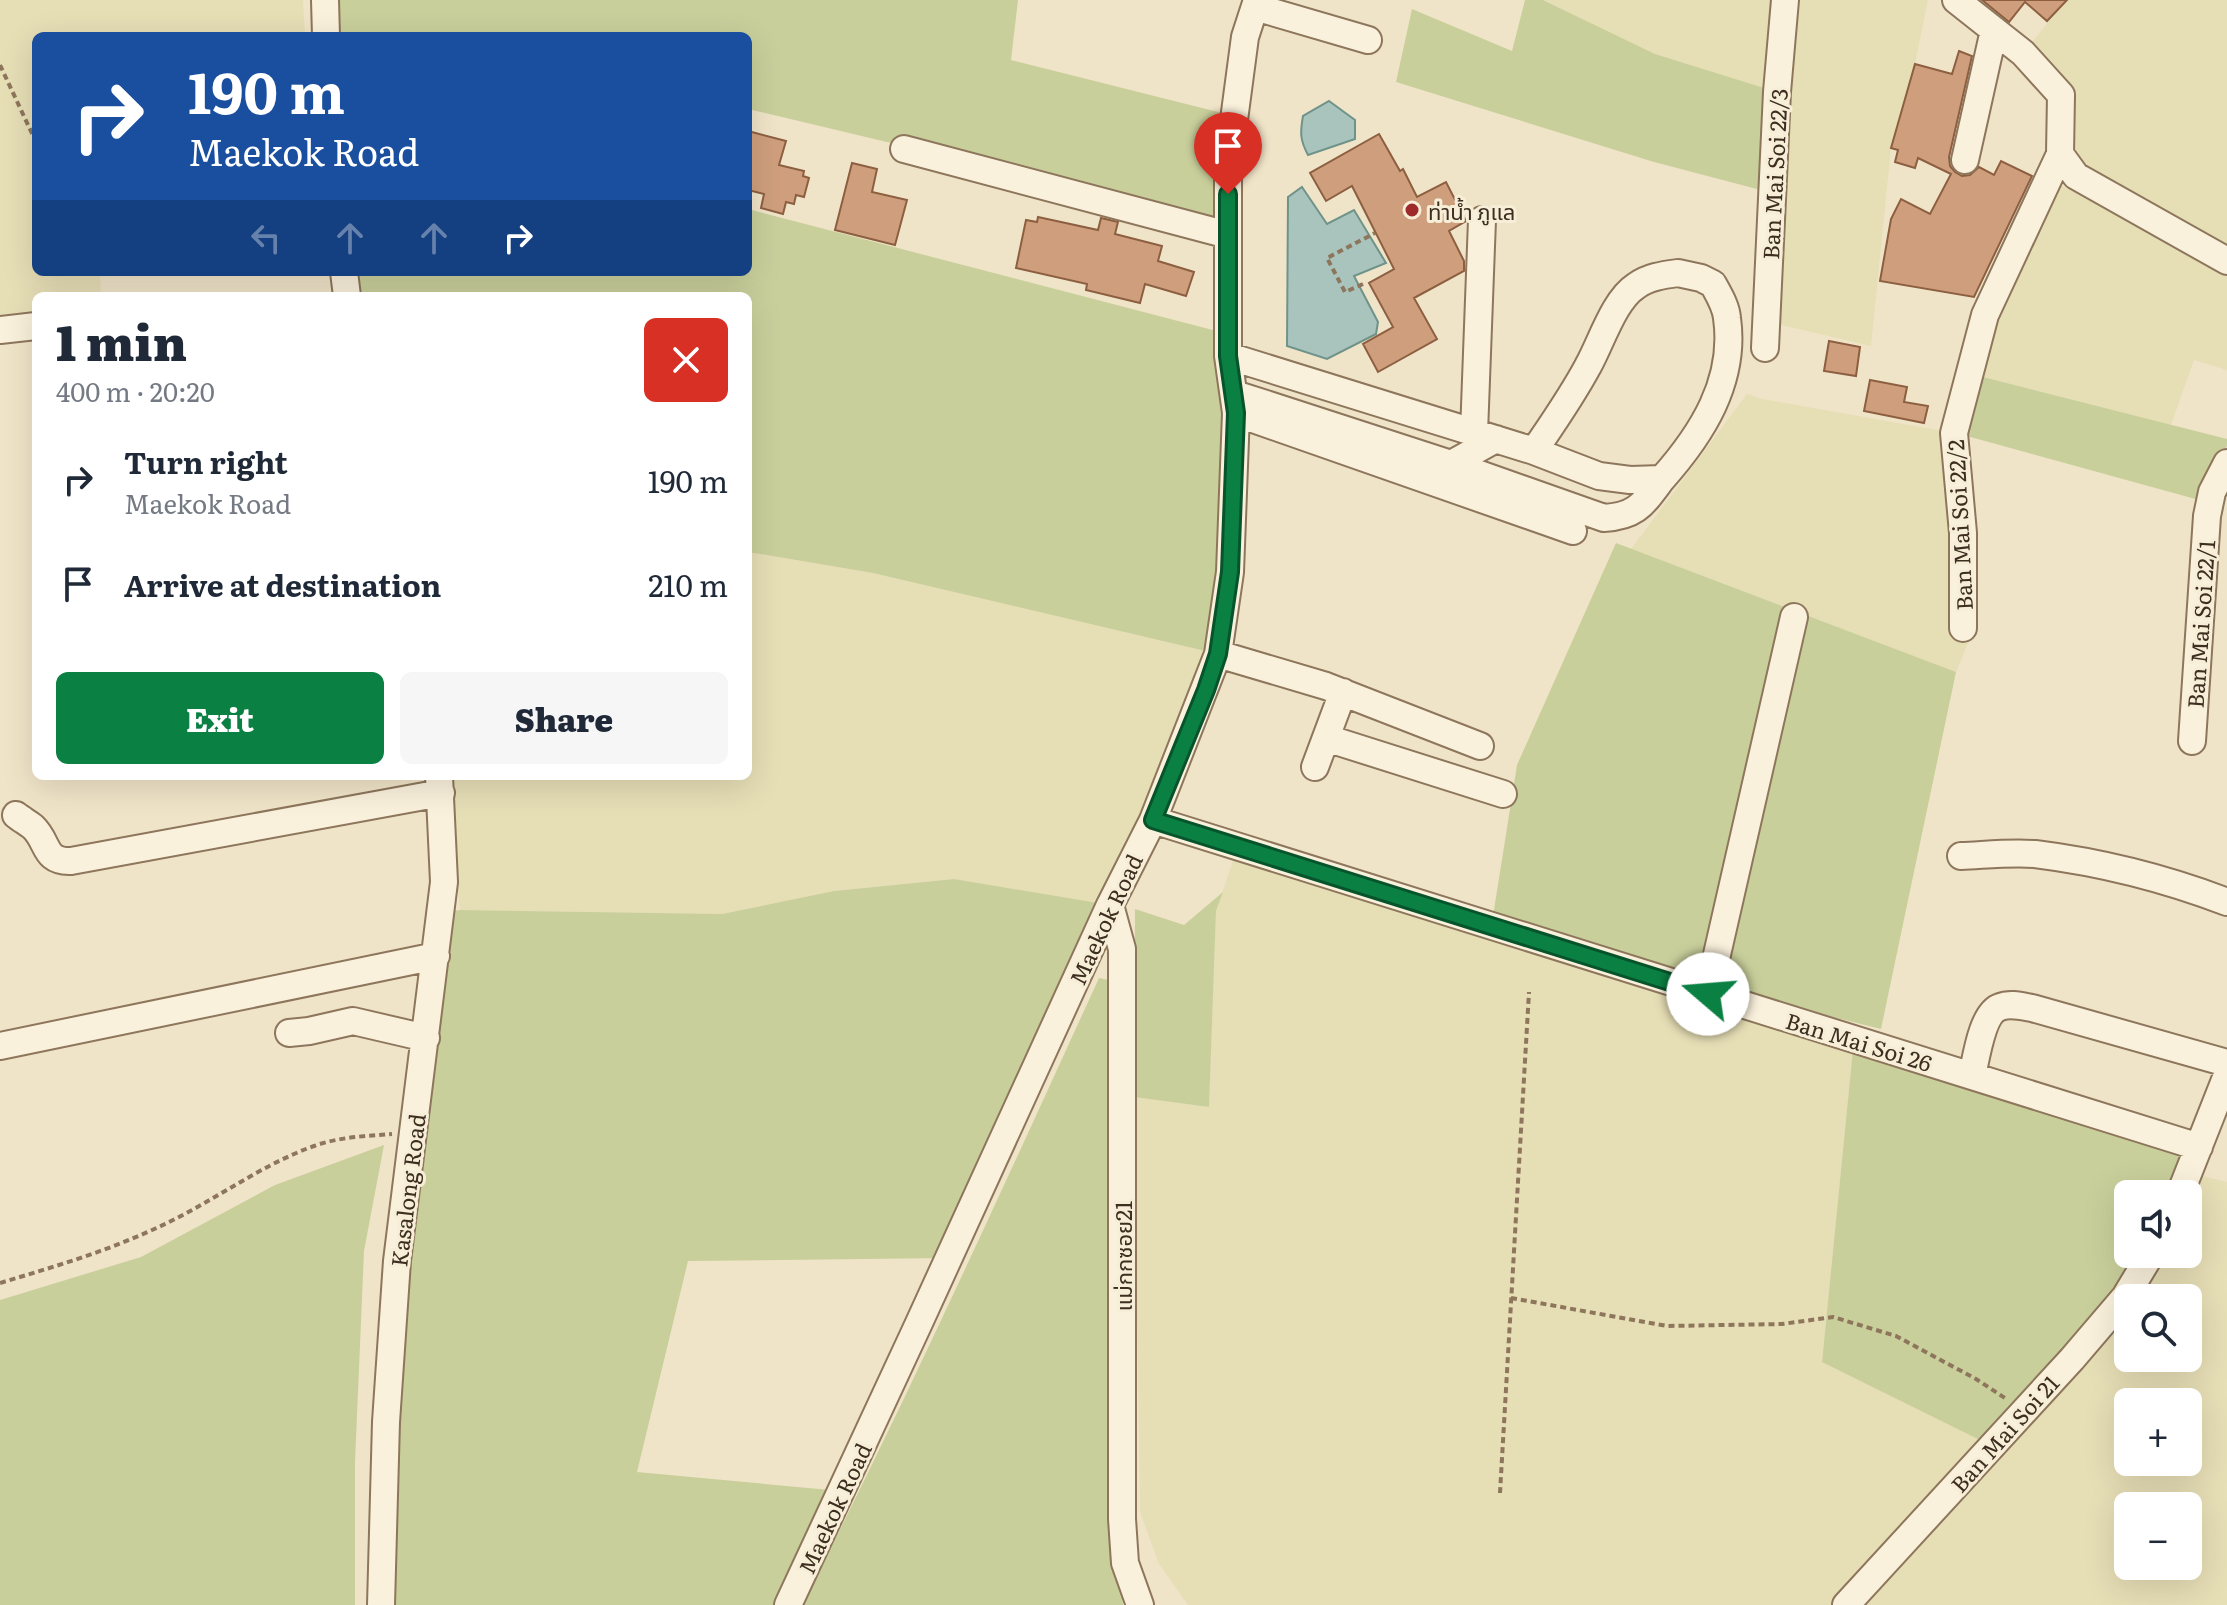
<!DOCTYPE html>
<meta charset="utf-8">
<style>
:root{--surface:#fff;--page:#f6f6f7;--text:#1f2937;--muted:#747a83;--accent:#0b8043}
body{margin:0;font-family:Literata,"Noto Sans Thai",serif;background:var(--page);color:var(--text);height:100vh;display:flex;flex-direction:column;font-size:30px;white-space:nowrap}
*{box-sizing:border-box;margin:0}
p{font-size:26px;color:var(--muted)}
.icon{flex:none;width:44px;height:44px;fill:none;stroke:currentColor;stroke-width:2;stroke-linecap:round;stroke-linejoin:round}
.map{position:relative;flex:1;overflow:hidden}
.sheet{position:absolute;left:32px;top:292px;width:720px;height:488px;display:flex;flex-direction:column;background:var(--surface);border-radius:12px;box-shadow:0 8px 32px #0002}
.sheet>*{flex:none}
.top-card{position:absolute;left:32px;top:32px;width:720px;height:244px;border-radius:12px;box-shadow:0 8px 32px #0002;background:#1a4fa0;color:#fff;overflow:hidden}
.fabs{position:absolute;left:2114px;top:1180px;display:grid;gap:16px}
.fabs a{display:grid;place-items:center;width:88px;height:88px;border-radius:12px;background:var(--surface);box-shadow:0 8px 32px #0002;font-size:40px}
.pin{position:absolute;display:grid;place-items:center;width:68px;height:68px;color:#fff;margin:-82px -34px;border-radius:50% 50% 50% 0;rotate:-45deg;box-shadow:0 0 8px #0007}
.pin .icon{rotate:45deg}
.me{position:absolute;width:88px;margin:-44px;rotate:288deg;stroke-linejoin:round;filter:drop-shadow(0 0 6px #0008)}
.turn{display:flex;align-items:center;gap:28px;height:168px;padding:0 24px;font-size:36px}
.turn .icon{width:104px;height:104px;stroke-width:2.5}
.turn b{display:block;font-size:56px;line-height:68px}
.lanes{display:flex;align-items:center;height:76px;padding:0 24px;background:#0003;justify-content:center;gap:40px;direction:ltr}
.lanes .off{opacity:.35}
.round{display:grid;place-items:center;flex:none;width:84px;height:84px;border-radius:12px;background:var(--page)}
.headline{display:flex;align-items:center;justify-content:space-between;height:136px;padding:0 24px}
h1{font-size:48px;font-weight:800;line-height:60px}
.button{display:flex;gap:16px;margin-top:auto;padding:16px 24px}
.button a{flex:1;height:92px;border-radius:12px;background:var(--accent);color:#fff;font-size:32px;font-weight:800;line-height:92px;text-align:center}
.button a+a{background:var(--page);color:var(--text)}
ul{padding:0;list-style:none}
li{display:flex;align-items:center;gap:24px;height:104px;padding:0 24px}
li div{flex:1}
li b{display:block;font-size:30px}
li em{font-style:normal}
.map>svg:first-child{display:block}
.farmland{fill:#e6deb5;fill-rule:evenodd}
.green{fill:#c9cf9b}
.water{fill:#a9c4bc;stroke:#6f938a;stroke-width:2}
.building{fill:#cf9f7d;stroke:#8d5f41;stroke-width:2}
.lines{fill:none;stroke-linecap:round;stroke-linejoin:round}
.minor-casing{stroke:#8d765c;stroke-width:30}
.path{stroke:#8d765c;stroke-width:4;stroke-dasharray:6 4;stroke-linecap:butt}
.minor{stroke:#faf1dc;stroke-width:26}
.route-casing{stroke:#07532c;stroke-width:20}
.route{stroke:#0b8043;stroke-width:14}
.poi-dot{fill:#9e2a2b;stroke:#f7eed8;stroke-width:3}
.labels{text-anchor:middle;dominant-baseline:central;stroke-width:6;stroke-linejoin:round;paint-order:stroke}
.street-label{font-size:22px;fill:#3d2e20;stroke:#f7eed8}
.poi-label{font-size:22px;fill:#3d2e20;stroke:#f7eed8;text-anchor:start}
</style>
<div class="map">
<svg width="2227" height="1605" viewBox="0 0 2227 1605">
<rect width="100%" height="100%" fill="#f0e4c8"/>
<!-- farmland -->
<path class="farmland" d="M0,0h303l2,36h-269v236h64l1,24h-65v18l-36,3z
M1543,0h385l-13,64 -24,84 -20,198 -94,-22v-232l-122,-38z
M2059,0h168v253l-167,-99 1,-59 -38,-42 40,-49z
M2055,182l172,92v96l-33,-10 -23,65 -192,-49 33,-95z
M1747,394l15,5 192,34 17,203 -15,36 -325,-123z
M748,552l125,21 345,81 -108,251 -156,-26 -120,12 -112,23 -262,-4 -13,-134h301z
M1238,846l616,193 -32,323 329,-108h37l1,-81 38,9v423h-1039l-29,-41 -19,-52 -6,-415 75,10 7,-196zM2128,1298h60v60h-60zM2128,1402h60v60h-60zM2128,1506h60v60h-60z"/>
<!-- green -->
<path class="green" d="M325,0h693l-7,60 223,56 -6,107 -480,-114v-73h-422z
M1525,0h18l112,54 122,38 -5,101 -118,-31 -258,-80 16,-73 100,42z
M748,209l480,125 -10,320 -345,-81 -125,-21v-256h-401l-3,-24h404z
M1979,376l248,63v7l-28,54 -236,-65z
M1616,543l340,129 -75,357 -152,-38 -236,-75 24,-151z
M954,879l156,26 -161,353 -261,3 -51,211 204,19 -54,114h-406l5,-183 55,-510 19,-2 262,4 112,-23z
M1223,892l-7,19 -7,196 -75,-10 1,-188 49,16z
M1099,978l15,3 -3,546 12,78h-321c105,-206 201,-417 297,-627z
M1854,1039l345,108 -20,47h-51v60h23l-159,192 -170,-84z
M384,1145l-20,106 -9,212v142h-355v-305l141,-43 134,-72z"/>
<!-- water -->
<path class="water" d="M1329,101l26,19v19l-47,16c-8,-15 -8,-22 -5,-39z
M1302,187l25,37 27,-14 32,53 -32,13 24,46 -2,12 -49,25 -40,-13 1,-149z"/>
<!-- building -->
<path class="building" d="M1982,0h85l-20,21 -22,-19 -16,20z
M1959,51l13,5 -23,101 1,9 5,6 7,4 8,-1 9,-8 15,8 7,-14 31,15 -58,121 -94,-16 11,-62 10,-20 29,15 21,-40 -33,-16 -3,10 -20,-6 3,-12 -7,-2 24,-84 37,10z
M748,131l38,10 -7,24 25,6 -1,5 6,2 -5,19 -8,-2 -2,9 -8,-2 -3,12 -22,-6 3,-14 -16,-4z
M1379,134l21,37 3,-2 14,28 29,-15 20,39 -17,10 15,30v10l-50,27 23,41 -59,33 -15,-28 30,-17 -24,-44 25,-14 -42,-83 -26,15 -16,-28z
M852,163l25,6 -5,23 35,8 -12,45 -60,-15z
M1038,217l60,13 3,-12 17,4 -3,12 47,12 -4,15 36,11 -8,24 -41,-12 -5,19 -54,-13 1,-6 -71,-16 10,-48 11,2z
M1829,341l31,6 -4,29 -32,-5z
M1870,380l37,7 -3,15 24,4 -4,17 -60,-12z"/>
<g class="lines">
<defs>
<path id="minor" d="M325,0l1,36
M1956,0l67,53 38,42 -1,59 16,22 151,85
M1255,7l113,33
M904,149l324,86
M1965,160l29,-130
M344,272l3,24
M1678,273l23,5 12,6c6,11 13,22 14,34 9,63 -25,116 -65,161l-32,1 -31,-4 -65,-25c19,-28 38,-55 54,-85 13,-23 26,-66 48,-80 12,-9 27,-11 42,-13z
M0,330l36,-4
M1765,348l12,-256 8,-92
M1228,356l306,95
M1241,396l210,68 45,-25
M1236,413l337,118
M1474,433l8,-213
M1451,464l153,54c33,-2 39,-14 58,-39
M1963,628v-95l-9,-100 31,-118 75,-161
M1218,654l108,32 154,60
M1326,738l177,56
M2192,741l15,-225 5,-24 15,-29
M1315,767l28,-75
M16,815c5,4 12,8 17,12 16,15 10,35 38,34l370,-68
M1153,820l1046,327
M1961,856c24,-1 50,-4 74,-2 64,8 132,25 192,48
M1110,905l12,44v570l3,44 15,42
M1708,994l86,-377
M289,1033l20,-2 44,-10 73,17
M0,1046l436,-90
M1972,1076c4,-17 10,-63 28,-69 10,-4 21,-1 32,1l195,55
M2180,1194l47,-119
M381,1605l5,-183 11,-161 47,-379 -5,-106
M788,1605l131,-282 191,-418 43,-85 65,-166 12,-82 6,-159 -8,-57v-191l17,-128 12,-37
M1846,1605l226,-246 53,-62 26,-43"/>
</defs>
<!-- minor casing -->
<use href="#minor" class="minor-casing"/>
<!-- path -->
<path class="path" d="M0,65l36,77
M1363,284l-18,8 -18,-34 48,-25
M0,1283c57,-17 114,-34 167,-60 50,-24 94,-58 147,-77 25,-9 52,-10 78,-12
M1511,1298l156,28 115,-2 51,-7 63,19 80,43 29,19
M1500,1493l29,-501"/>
<!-- minor -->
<use href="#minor" class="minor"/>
</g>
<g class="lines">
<defs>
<path id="route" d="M1228,194v162l8,57 -6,159 -12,82 -12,36 -53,130 555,174"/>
</defs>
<!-- route casing -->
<use href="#route" class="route-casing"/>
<!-- route -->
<use href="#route" class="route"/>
</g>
<!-- markers -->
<circle class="poi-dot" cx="1412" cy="210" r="8"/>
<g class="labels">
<!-- street labels -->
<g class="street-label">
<text transform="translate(1774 174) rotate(-87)">Ban Mai Soi 22/3</text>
<text transform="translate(1959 525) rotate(-93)">Ban Mai Soi 22/2</text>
<text transform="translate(2200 624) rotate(-86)">Ban Mai Soi 22/1</text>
<text transform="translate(1105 919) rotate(-65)">Maekok Road</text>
<text transform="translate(1859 1041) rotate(17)">Ban Mai Soi 26</text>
<text transform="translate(407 1190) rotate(-83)">Kasalong Road</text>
<text transform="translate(1122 1256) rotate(-90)">แม่กกซอย21</text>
<text transform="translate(2004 1433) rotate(-48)">Ban Mai Soi 21</text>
<text transform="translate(834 1508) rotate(-65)">Maekok Road</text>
</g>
<!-- poi labels -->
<g class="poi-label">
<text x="1428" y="210">ท่าน้ำ ภูแล</text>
</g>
</g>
</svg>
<div class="fabs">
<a><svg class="icon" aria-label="sound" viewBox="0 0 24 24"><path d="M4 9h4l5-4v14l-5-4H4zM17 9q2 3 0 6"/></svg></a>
<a><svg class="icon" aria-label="search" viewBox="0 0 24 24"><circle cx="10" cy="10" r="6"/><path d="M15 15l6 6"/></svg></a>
<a>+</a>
<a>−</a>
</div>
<div class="pin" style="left:1228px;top:194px;background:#d93025"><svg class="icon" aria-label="arrive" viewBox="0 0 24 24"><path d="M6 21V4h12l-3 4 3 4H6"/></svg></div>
<svg class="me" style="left:1708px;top:994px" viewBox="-20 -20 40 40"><circle r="19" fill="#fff"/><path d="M0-13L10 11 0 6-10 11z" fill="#0b8043"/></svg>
<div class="top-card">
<div class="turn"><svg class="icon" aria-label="right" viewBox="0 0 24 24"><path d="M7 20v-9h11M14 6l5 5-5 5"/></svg><div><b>190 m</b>Maekok Road</div></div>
<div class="lanes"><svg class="icon off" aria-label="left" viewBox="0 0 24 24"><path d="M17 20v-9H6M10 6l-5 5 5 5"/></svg><svg class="icon off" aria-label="ahead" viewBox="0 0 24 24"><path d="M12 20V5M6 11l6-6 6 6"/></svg><svg class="icon off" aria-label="ahead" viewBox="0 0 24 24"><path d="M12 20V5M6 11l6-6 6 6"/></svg><svg class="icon" aria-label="right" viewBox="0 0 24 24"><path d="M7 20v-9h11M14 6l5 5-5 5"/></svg></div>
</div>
<section class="sheet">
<div class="headline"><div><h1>1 min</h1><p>400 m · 20:20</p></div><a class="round" style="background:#d93025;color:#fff"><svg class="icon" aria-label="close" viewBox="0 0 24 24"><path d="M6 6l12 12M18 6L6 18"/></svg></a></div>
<ul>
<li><svg class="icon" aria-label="right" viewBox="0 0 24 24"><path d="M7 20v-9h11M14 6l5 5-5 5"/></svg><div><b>Turn right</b><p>Maekok Road</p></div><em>190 m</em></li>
<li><svg class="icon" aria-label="arrive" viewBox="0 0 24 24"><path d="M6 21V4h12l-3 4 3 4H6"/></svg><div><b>Arrive at destination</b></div><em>210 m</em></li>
</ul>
<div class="button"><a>Exit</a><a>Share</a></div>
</section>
</div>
